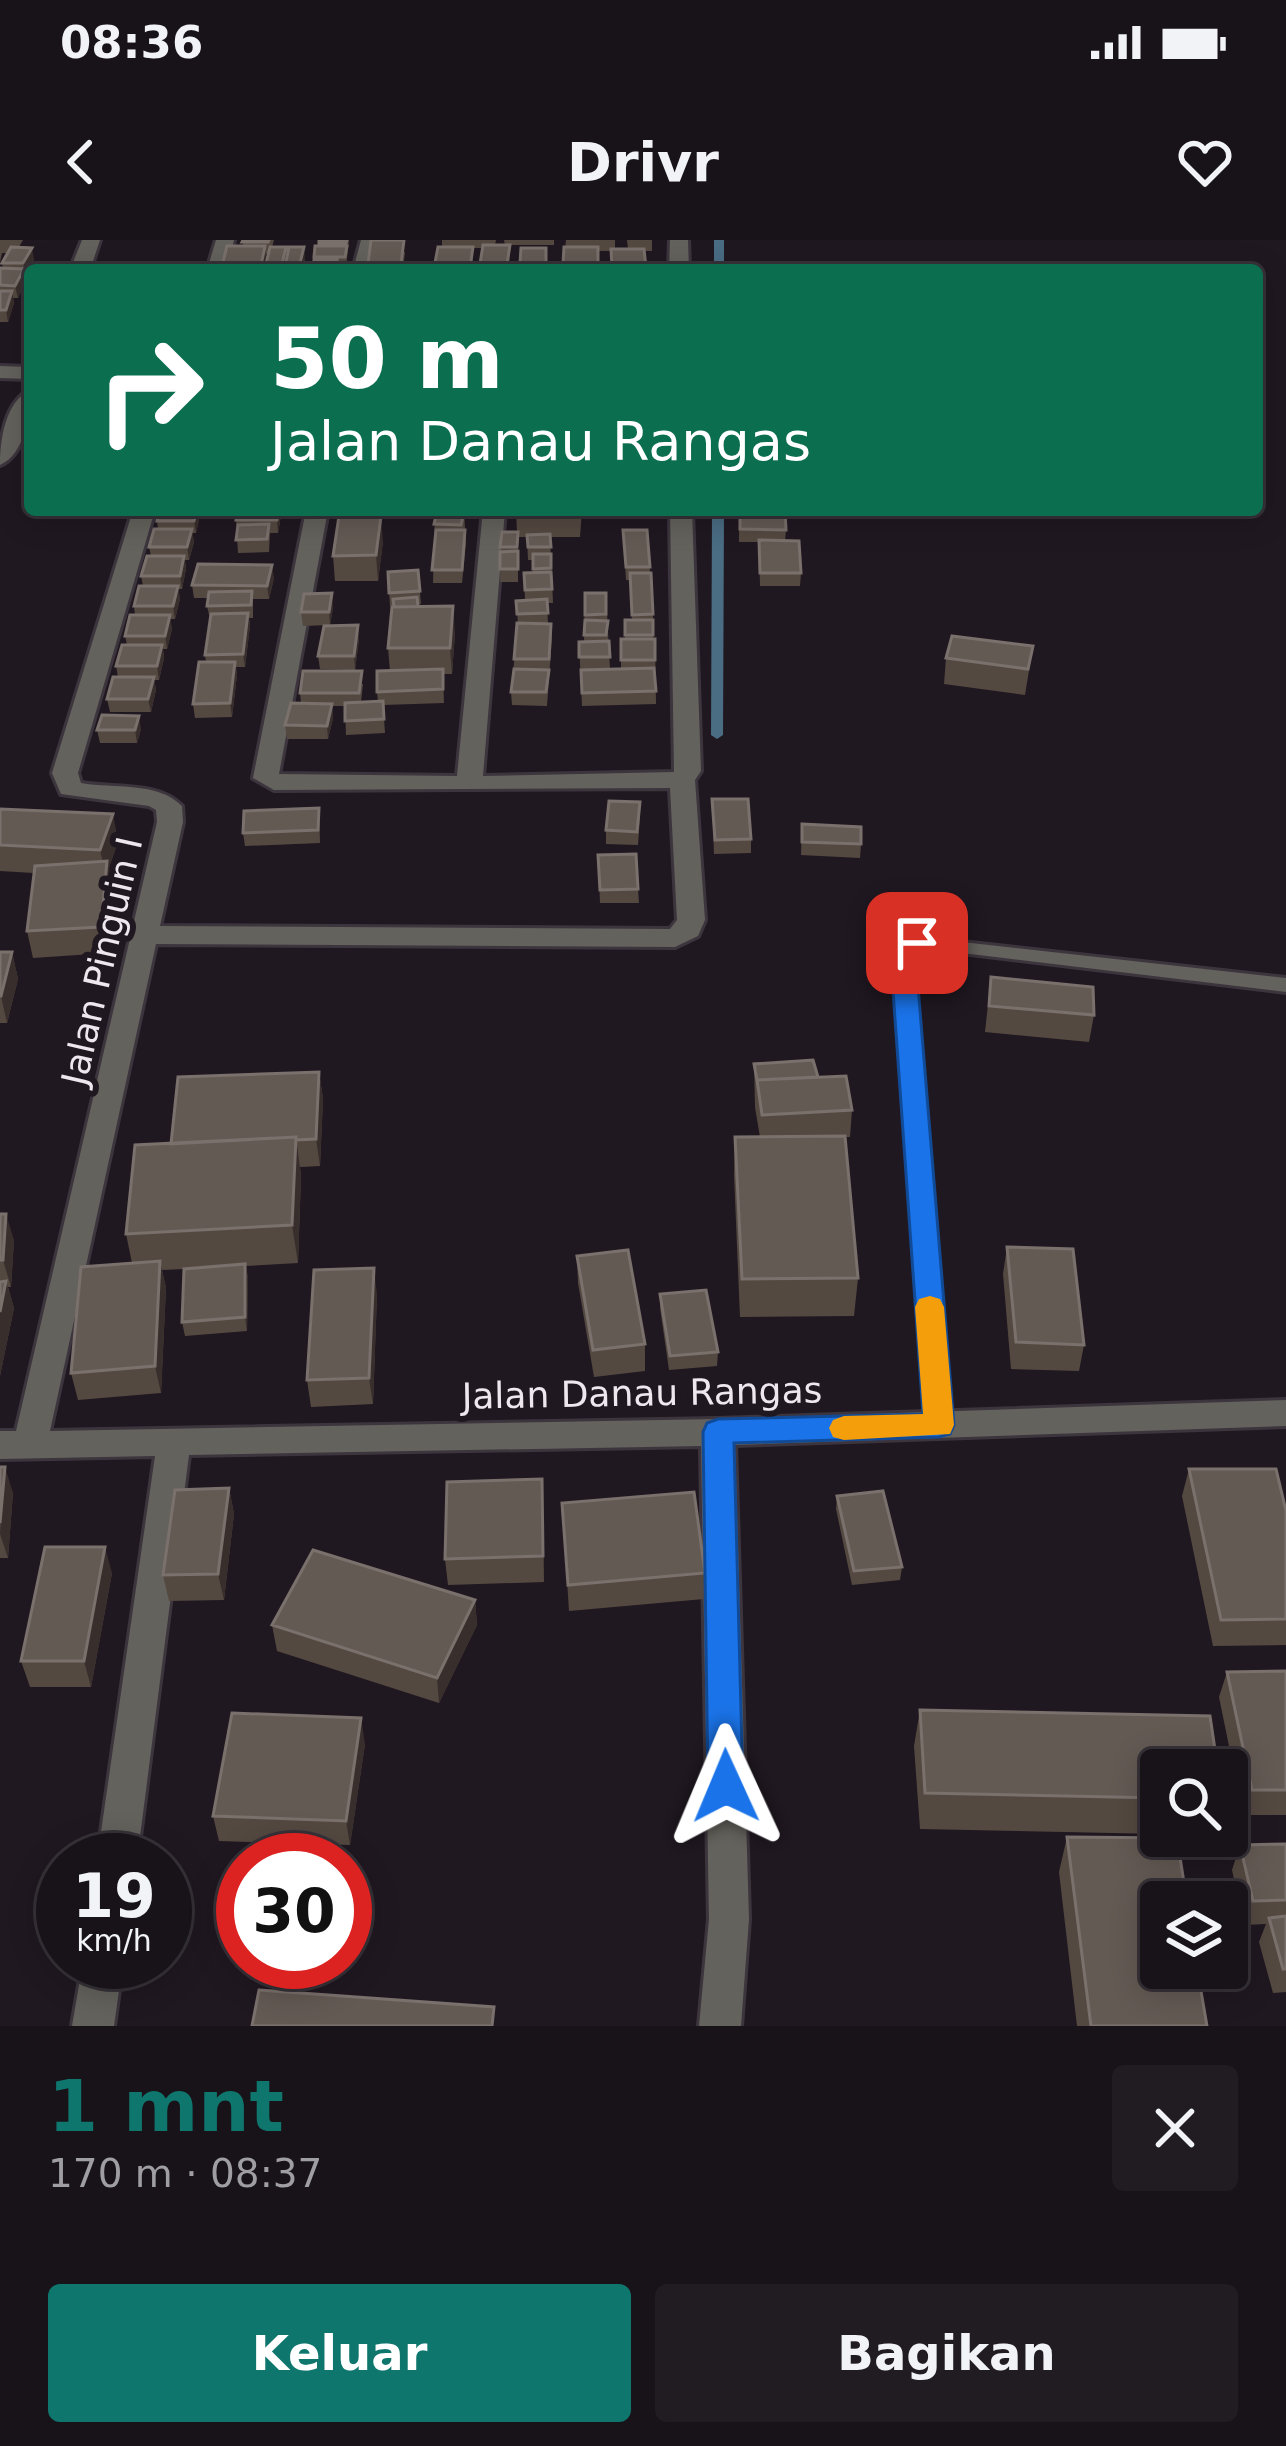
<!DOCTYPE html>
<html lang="id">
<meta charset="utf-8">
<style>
:root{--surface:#181219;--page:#211b22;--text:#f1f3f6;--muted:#9f9ea2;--line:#363238;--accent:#0f766e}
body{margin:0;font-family:"DejaVu Sans",sans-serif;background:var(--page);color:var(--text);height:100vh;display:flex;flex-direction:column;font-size:45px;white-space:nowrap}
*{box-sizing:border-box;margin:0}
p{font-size:39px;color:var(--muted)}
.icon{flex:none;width:66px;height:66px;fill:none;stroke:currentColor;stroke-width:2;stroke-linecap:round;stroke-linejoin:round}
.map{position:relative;height:1786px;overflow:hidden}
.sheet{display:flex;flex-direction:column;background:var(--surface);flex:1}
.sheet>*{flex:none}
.guide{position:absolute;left:24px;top:24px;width:1239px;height:252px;border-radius:12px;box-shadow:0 6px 30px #0003,0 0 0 3px var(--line);background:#0b6e4f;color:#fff;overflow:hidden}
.fabs{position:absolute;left:1140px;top:1509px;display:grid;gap:24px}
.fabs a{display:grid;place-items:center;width:108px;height:108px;border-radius:12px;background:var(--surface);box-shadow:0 6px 30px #0003,0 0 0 3px var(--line);font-size:60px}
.speed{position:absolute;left:36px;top:1593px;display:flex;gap:24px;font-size:60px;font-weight:700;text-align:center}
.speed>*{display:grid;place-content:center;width:156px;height:156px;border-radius:50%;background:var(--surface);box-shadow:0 6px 30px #0003,0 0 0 3px var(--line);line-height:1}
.speed small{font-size:30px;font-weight:400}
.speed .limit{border:18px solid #d22;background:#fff;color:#111}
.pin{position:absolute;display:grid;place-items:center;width:102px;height:102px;color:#fff;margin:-51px;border-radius:24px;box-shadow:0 6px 18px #0006}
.me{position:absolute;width:132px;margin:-66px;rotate:359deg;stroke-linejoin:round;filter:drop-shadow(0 0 9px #0008)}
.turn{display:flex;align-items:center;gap:42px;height:252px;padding:0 48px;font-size:54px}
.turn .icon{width:156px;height:156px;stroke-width:2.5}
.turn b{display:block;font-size:84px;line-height:102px}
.round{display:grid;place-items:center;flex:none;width:126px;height:126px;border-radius:12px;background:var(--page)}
.headline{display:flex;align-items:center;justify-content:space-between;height:204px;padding:0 48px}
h1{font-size:72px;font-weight:700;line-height:90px;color:var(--accent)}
.cta{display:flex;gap:24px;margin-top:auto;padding:24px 48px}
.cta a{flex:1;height:138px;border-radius:12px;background:var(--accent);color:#fff;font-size:48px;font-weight:700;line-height:138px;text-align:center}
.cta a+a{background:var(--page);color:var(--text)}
.status{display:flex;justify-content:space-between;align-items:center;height:84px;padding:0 60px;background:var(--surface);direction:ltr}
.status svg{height:33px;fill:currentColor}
header{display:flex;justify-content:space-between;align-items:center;height:156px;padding:0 48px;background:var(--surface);font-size:54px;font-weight:700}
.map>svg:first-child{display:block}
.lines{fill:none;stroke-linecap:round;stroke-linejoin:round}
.stream{fill:#4a6d84;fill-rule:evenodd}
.service-casing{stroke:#3d353e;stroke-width:6}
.minor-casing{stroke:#3d353e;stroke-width:6}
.service{fill:#64625c;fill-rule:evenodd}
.minor{fill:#64625c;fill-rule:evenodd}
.wall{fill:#544941}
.shaded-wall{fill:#382e2c}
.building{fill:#645a54;stroke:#7a706c;stroke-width:3}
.route{fill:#1a73e8;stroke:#114b97;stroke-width:3}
.slow{fill:#f59e0b}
.labels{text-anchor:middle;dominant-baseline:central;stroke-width:12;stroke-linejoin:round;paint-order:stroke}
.street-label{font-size:36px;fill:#eee8ee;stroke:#201821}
</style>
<div class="status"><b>08:36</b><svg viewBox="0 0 49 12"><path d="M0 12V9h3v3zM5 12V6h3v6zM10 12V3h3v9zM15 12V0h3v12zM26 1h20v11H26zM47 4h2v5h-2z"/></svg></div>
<header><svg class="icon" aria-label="back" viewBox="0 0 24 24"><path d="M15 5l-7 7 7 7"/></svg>Drivr<svg class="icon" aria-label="heart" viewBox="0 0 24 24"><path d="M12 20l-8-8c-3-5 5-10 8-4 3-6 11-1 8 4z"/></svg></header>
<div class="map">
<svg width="1286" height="1786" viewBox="0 0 1286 1786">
<rect width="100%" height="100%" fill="#201821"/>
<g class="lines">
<!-- stream -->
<path class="stream" d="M714,0h10v30h-10z
M712,270h12l-1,225 -6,4 -6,-4z"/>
<defs>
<path id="service" d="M917,697l369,41v14l-332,-40c-16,-1 -35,-8 -41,10l38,463 -4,7 -8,2 -8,-2 -4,-7 -34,-463 7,-16z"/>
<path id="minor" d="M82,0h18l-10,30h-20z
M216,0h18l-7,30h-20z
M361,0h18l-6,30h-20z
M670,0h18l1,30h-20z
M0,126l30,1v12l-30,-1z
M30,150c0,25 -5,64 -30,75 0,-25 5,-63 30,-75z
M133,270h22l-77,263 3,10c33,6 76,-2 101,23l1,16 -23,104 510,3 7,-9 -7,-132 -396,2 -21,-12 53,-268h22l-49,264 178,2 26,-266h22l-22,266 191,-4 -4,-262h22l9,261 -6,9 10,140 -7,16 -23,11 -519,-3 -106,487 668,-12 568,-19v26l-551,19 14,474 -8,107h-42l10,-107 -8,-473 -512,9 -52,405h-40l58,-404 -155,3v-28h16l141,-609 -1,-12 -7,-4 -88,-12 -9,-21z
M83,1722h40l-9,64h-42z"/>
</defs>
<!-- service casing -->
<use href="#service" class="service-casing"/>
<!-- minor casing -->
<use href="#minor" class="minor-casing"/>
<!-- service -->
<use href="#service" class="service"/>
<!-- minor -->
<use href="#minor" class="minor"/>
</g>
<!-- wall -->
<path class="wall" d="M0,0h23l-4,7 15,13 -9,16 1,5 -8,17h-5l1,5 -6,19h-8v-54h3l-1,-5 6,-10h-6l-2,9z
M243,0h31l-2,7 15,11 18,1 -2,11h-38l3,-16h-2v4l-23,-12z
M319,0h30l-3,29h-9l-23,-8 1,-15h4z
M442,0h54l-1,5h10l-1,-5h50v5h-44l-1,25h-29l2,-22h-9l-1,22h-38l4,-23h4z
M566,0h49v9h13l-1,-9h25v11h-8l2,19h-35v-19h-13v19h-35z
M521,8h25v22h-26z
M405,12l-2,18h-35v-6z
M160,270h40v5l-4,18h-4l2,9 -5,18h-4l1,9 -4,20h-4l2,10 -5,20h-5l2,10 -5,20h-4l1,9 -5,22h-5l2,10 -5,22h-41l-3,-13 11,-22 -2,-11 11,-21 -2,-9 10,-21 -1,-9 9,-20 -2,-10 10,-20 -2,-9 9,-18 -1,-8z
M282,270l-4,23h-8l-1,19 -31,1 -2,-33z
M435,270h28l1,2 2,31 -4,40h-29z
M516,270h66l-2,27h-30l3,66h-6l1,21h3l1,13 -5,69 -35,-1 -1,-13 7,-69 -2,-22 9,-1 -1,-27h9v-13h-5l-1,-23h-9v45h-18l2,-50h15z
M739,270l47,20 -1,11 16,32 -1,13h-40l-1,-44h-20z
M623,290h24l6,84v25h2l1,65 -74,2 -3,-64h5l1,-49h21l4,76h11v-30h4v-19h7l-2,-40h-4z
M383,301l-5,40h-43l-2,-25z
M418,330l3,34 -4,1 1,2 37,25 -3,42h-9l1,29 -61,2 2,28 -39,2 -1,-29h-13l1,12 -5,21h-41l-2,-14 16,-22 -1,-10 63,-9 -2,18 17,-1 -1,-9 13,-21 -2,-23 6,-42h-4l-2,-34z
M274,338l-5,21h-16v19h-4l1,8 -5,41h-9l1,8 -5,42 -37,1 -2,-14 13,-42 -1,-7 5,-36 -3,-13 1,-8h-14l-2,-13z
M333,367l-3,18 -27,1 -2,-14z
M359,399l-4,31 -35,-1 -2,-13z
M1033,406l-8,49 -81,-11 2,-26z
M141,489l-4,14h-37l-3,-13z
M712,559l39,40v14l-37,1z
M319,568l1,35 -75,3 -2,-13z
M0,569l118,32 -9,27 3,20 -5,65 -74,5 -6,-27 7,-58 -34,-2z
M640,575l-2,30 -32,-1v-14z
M802,584l59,20 -1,14 -59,-3z
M598,615l40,34 1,14h-39z
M0,712h12l6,27 -11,44h-7z
M991,737l103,38 -5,27 -104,-10z
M754,824l64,13 34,33 -2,27h-5l13,141 -4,38 -114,1 -6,-142 1,-38h25l-5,-30z
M319,832l4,27 -3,67 -20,1 1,9 -3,87 -52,3 2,12 -1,53 -62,5 -3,-14 2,-53 -22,1 4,18 -5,105 -83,7 -7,-27 61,-110 -6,-29 45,-90z
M0,974l14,26 -3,47h-3l6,21 -14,68z
M1007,1007l77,98 -5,26 -68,-2 -8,-95z
M577,1016l68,88v27l-51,6 -16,-94z
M377,1054l-4,110 -62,3 -4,-27z
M660,1054l58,58 -1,14 -48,4 -9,-62z
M0,1227l13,26 -5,65h-8z
M1189,1229l97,42v134l-73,1 -31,-150z
M229,1248l5,26 -10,86 -55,1 -6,-26z
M837,1256l65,71 -2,13 -48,5 -16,-76z
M562,1263l143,70 -1,26 -135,12z
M543,1265l1,77 -96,3 -3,-26z
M112,1333l-21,114h-61l-9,-26z
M475,1360l2,25 -38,78 -162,-52 -5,-26z
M1286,1431v144h-43l-24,-118 8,-25z
M920,1470l241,60v64l-241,-5 -6,-83z
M365,1504l-15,101 -131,-4 -6,-25z
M1067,1597l140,189h-130l-18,-154z
M1286,1604v148l-13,1 -14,-51 7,-18 -22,1 -12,-55 8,-25z"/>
<!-- shaded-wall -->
<path class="shaded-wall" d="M265,6l1,12 -2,12h-4z
M304,7l1,12 -2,11h-3z
M32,8l2,12 -9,16 -2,-13z
M24,29l2,12 -8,17 -3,-12z
M12,51l2,12 -6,19 -2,-12z
M197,270h3v5l-4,18 -2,-12z
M279,270h3l-4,23 -1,-13z
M381,276l2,25 -5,40 -2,-26z
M192,289l2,13 -5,18 -2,-13z
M184,316l2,13 -4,20 -2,-13z
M272,325l2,13 -5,21 -2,-13z
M178,346l2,13 -5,20 -2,-13z
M332,353l1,14 -3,18 -1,-13z
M453,366l2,26 -3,42 -2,-26z
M248,373l2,13 -5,41 -2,-13z
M170,375l2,14 -5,20 -2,-13z
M358,385l1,14 -4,31 -1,-14z
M162,405l2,13 -5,22 -2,-14z
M235,422l2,13 -5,42 -2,-14z
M154,437l2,13 -5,22 -3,-13z
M332,464l1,14 -5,21 -1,-13z
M139,476l2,13 -4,14 -2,-13z
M113,574l5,27 -9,27 3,20 -5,65 -6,-26 5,-51 -6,-26z
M12,712l6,27 -11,44 -6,-27z
M319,832l4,27 -3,67 -4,-27z
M296,897l5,39 -3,87 -6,-38z
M6,974l8,26 -3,47 -8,-27z
M160,1021l6,27 -5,105 -6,-27z
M245,1024l3,14 -1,53 -2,-14z
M374,1028l3,26 -4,110 -4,-26z
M6,1041l8,27 -14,68v-64z
M5,1227l8,26 -5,65 -8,-24z
M229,1248l5,26 -10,86 -6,-26z
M105,1307l7,26 -21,114 -7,-26z
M475,1360l2,25 -38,78 -2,-25z
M361,1478l4,26 -15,101 -4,-24z"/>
<!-- building -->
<path class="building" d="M243,0h26l-1,2h-26z
M319,0h28l-1,3h-27z
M371,0h33l-3,24h-33z
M483,5h27l-3,19h-27z
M227,6h38l-5,24h-39z
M315,6h32l-2,11h-31z
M11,7l21,1 -9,15h-21z
M270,7h16l-5,21h-16z
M289,7h15l-5,20h-14z
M438,7h35l-3,21h-36z
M564,7h34v17h-35z
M521,8h25v15h-26z
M611,9h33l2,19h-34z
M314,20h23l-2,10h-23z
M0,28l24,1 -9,17 -15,-1z
M0,51h12l-6,19h-6z
M160,270h37l-3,11h-37z
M238,270h41l-2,10h-41z
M516,270h64v2z
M740,270h45l1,20 -46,-1z
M437,271l27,1 -3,13 -27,-1z
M339,276h42l-5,39 -43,1z
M269,284l-2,15 -31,1 2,-15z
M154,289h38l-5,18h-38z
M436,290h29l-3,40h-30z
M623,290h24l3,37h-24z
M502,292h16l-1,15h-17z
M550,294l1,13h-23l-1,-12z
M759,300l40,1 2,32h-41z
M518,311v18h-18v-17z
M533,314h18v14l-18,1z
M147,316h37l-4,20h-39z
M198,324l74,1 -5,21 -75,-1z
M418,330l2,21 -31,2 -1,-21z
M551,332l1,17 -27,1 -1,-17z
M630,333h21l2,41 -21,1z
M139,346h39l-5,20h-39z
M252,351l-1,14 -44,1 2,-14z
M332,353l-3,19h-28l3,-18z
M585,353h21v21l-21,1z
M417,357l1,10h-24l-1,-8z
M547,359l1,14 -31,1 -1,-13z
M453,366l-3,42h-62l4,-41z
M248,373l-5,41 -38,1 6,-41z
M130,375h40l-5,21h-40z
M585,380l23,1 -2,14h-22z
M625,380h28v15h-28z
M517,383l34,1 -2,35h-35z
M358,385l-4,31h-36l6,-30z
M952,396l81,10 -5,23 -82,-11z
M621,399h34v21h-34z
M609,401l1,16h-31v-15z
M122,405h40l-5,21h-41z
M199,422h36l-5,41 -37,1z
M654,428l2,23 -74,2 -1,-23z
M443,429v20l-66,3v-21z
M514,429l35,1 -3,22h-35z
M303,431h59l-3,22h-59z
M113,437h41l-6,22h-41z
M383,461l1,18 -39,2v-18z
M291,463l41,1 -5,22 -42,-1z
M102,475l37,1 -4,14h-38z
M712,559h36l3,40 -36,1z
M609,561l31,1 -3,30 -31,-2z
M319,568l-1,22 -75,3 1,-22z
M0,569l113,5 -13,36 -100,-5z
M802,584l59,3v17l-59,-2z
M636,614l2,35 -38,1 -2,-35z
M107,621l-6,66 -74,4 8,-65z
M0,712h12l-11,44h-1z
M991,737l102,10 1,28 -105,-9z
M813,820l5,17 -61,3 -3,-16z
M319,832l-3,67 -20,1v-3l-125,7 7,-67z
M846,836l6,34 -90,5 -5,-35z
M845,896l13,142 -116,1 -7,-142z
M296,897l-4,88 -166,9 9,-89z
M0,974h6l-3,46h-3z
M1007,1007l66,2 11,96 -68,-3z
M628,1010l17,94 -52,6 -16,-94z
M160,1021l-5,105 -84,7 10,-106z
M245,1024v53l-63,5 2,-53z
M374,1028l-5,110 -62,2 7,-110z
M6,1041l-6,31v-30z
M706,1050l12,62 -48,4 -10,-62z
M0,1227h5l-5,56z
M1189,1229h87l10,42v108l-65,1z
M542,1239l1,77 -98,3 2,-77z
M229,1248l-11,86 -55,1 12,-85z
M883,1251l19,76 -48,4 -17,-75z
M694,1252l11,81 -137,12 -6,-82z
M45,1307h60l-21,114h-63z
M313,1310l162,50 -38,78 -165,-53z
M1286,1431v119h-34l-25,-118z
M920,1470l290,6 8,54h-57v28l-236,-5z
M232,1473l129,5 -15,103 -133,-5z
M1067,1597l110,1 10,64h-26v66h36l10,58h-116z
M1286,1604v56l-33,1 -13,-56z
M1286,1676v53h-3l-14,-51z
M259,1750l235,17 -2,19h-240z"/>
<!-- route -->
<path class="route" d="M917,695l12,8 -13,19 38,463 -4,9 -11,3 -205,6 9,343 -5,12 -12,4 -13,-4 -5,-12 -5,-354 4,-9 11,-4 205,-5 -32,-452 7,-18z"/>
<!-- slow -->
<path class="slow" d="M930,1056l10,3 4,8 10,118 -4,9 -106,6 -11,-3 -4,-9 4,-8 11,-4 79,-2 -8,-107 4,-8z"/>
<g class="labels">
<!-- street labels -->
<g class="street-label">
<text transform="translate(102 721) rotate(-77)">Jalan Pinguin I</text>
<text transform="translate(642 1153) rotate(-1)">Jalan Danau Rangas</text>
</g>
</g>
</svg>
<div class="fabs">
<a><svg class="icon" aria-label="search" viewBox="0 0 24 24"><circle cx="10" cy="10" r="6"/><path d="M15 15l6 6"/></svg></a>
<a><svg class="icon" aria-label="layers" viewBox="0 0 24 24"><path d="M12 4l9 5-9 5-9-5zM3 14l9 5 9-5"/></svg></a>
</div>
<div class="speed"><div>19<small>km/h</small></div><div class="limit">30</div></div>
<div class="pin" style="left:917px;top:703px;background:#d93025"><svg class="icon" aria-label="arrive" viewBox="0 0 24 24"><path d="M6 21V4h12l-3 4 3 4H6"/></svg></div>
<svg class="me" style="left:726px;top:1546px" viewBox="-20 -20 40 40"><path d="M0-17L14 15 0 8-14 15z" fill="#1a73e8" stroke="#fff" stroke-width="4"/></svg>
<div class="guide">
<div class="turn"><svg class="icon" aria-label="right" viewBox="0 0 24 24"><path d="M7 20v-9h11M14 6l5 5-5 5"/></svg><div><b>50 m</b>Jalan Danau Rangas</div></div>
</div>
</div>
<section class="sheet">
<div class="headline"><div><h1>1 mnt</h1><p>170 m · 08:37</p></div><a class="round"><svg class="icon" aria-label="close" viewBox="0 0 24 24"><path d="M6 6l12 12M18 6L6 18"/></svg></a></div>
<div class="cta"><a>Keluar</a><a>Bagikan</a></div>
</section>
